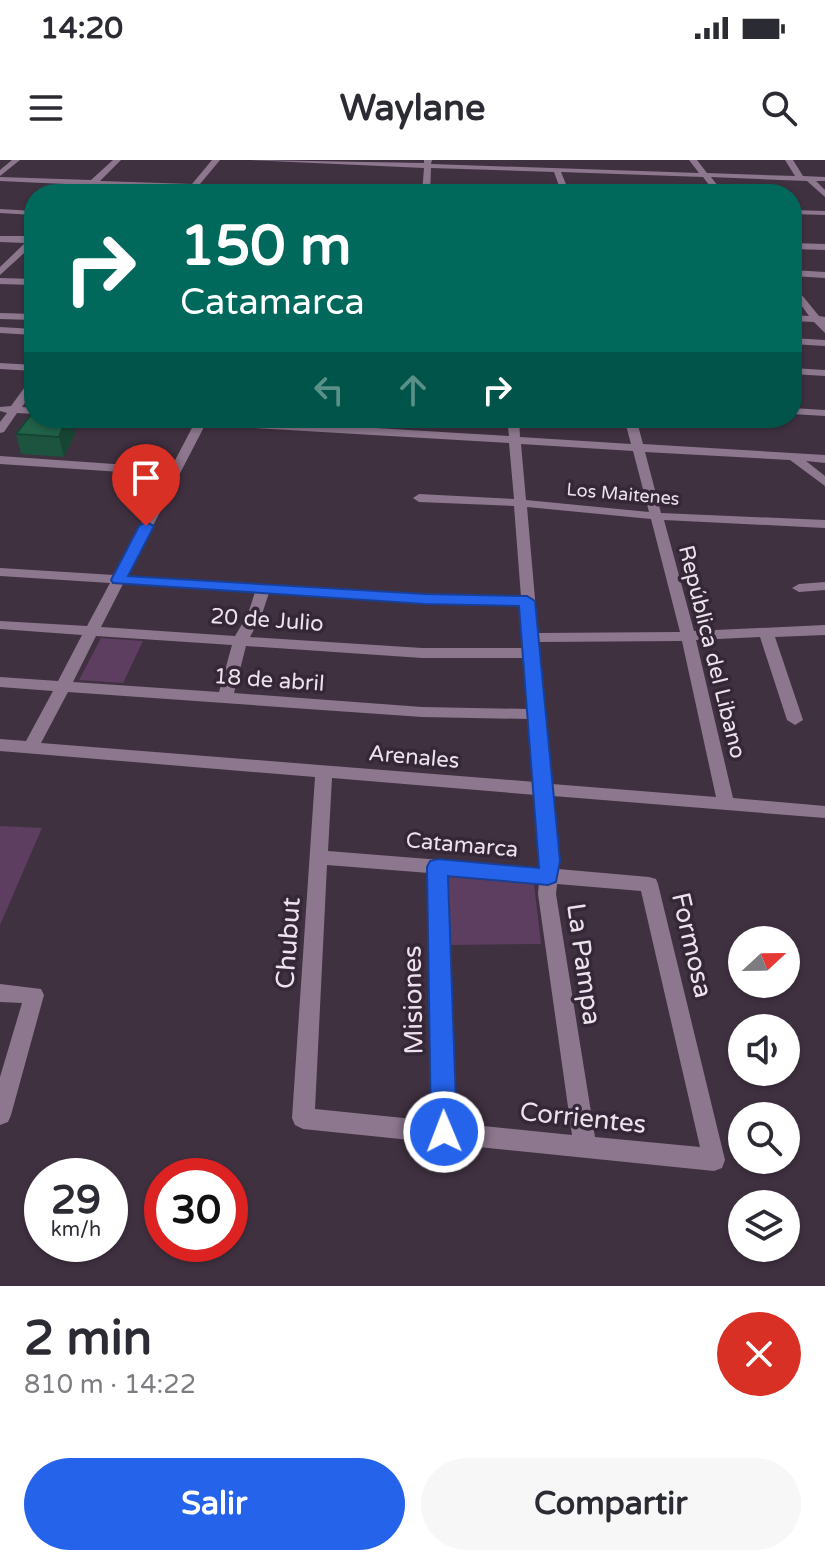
<!DOCTYPE html>
<html lang="es">
<meta charset="utf-8">
<style>
:root{--surface:#fff;--page:#f7f7f7;--text:#2b2b33;--muted:#7c7c81;--accent:#2563eb}
body{margin:0;font-family:"Varela Round",sans-serif;background:var(--page);color:var(--text);height:100vh;display:flex;flex-direction:column;font-size:30px;white-space:nowrap}
*{box-sizing:border-box;margin:0}
p{font-size:26px;color:var(--muted)}
.icon{flex:none;width:44px;height:44px;fill:none;stroke:currentColor;stroke-width:2;stroke-linecap:round;stroke-linejoin:round}
.map{position:relative;height:1126px;overflow:hidden}
.drawer{display:flex;flex-direction:column;background:var(--surface);flex:1}
.drawer>*{flex:none}
.top-card{position:absolute;left:24px;top:24px;width:778px;height:244px;border-radius:32px;box-shadow:0 2px 6px #0004;background:#00695c;color:#fff;overflow:hidden}
.needle{width:52px;rotate:68deg}
.fabs{position:absolute;left:728px;top:766px;display:grid;gap:16px}
.fabs a{display:grid;place-items:center;width:72px;height:72px;border-radius:50%;background:var(--surface);box-shadow:0 2px 6px #0004;font-size:40px}
.speed{position:absolute;left:24px;top:998px;display:flex;gap:16px;font-size:40px;font-weight:700;text-align:center}
.speed>*{display:grid;place-content:center;width:104px;height:104px;border-radius:50%;background:var(--surface);box-shadow:0 2px 6px #0004;line-height:1}
.speed small{font-size:20px;font-weight:400}
.speed .limit{border:12px solid #d22;background:#fff;color:#111}
.pin{position:absolute;display:grid;place-items:center;width:68px;height:68px;color:#fff;margin:-82px -34px;border-radius:50% 50% 50% 0;rotate:-45deg;box-shadow:0 0 8px #0007}
.pin .icon{rotate:45deg}
.me{position:absolute;width:88px;margin:-44px;rotate:359deg;stroke-linejoin:round;filter:drop-shadow(0 0 6px #0008)}
.turn{display:flex;align-items:center;gap:28px;height:168px;padding:0 24px;font-size:36px}
.turn .icon{width:104px;height:104px;stroke-width:2.5}
.turn b{display:block;font-size:56px;line-height:68px}
.lanes{display:flex;align-items:center;height:76px;padding:0 24px;background:#0003;justify-content:center;gap:40px;direction:ltr}
.lanes .off{opacity:.35}
.round{display:grid;place-items:center;flex:none;width:84px;height:84px;border-radius:42px;background:var(--page)}
.overview{display:flex;align-items:center;justify-content:space-between;height:136px;padding:0 24px}
h1{font-size:48px;font-weight:700;line-height:60px}
.button{display:flex;gap:16px;margin-top:auto;padding:16px 24px}
.button a{flex:1;height:92px;border-radius:48px;background:var(--accent);color:#fff;font-size:32px;font-weight:700;line-height:92px;text-align:center}
.button a+a{background:var(--page);color:var(--text)}
.status{display:flex;justify-content:space-between;align-items:center;height:56px;padding:0 40px;background:var(--surface);direction:ltr}
.status svg{height:22px;fill:currentColor}
header{display:flex;justify-content:space-between;align-items:center;height:104px;padding:0 24px;background:var(--surface);font-size:36px;font-weight:700}
.map>svg:first-child{display:block}
.green{fill:#5d3d60}
.lines{fill:none;stroke-linecap:round;stroke-linejoin:round}
.minor{fill:#8d778e;fill-rule:evenodd}
.wall{fill:#1c543f}
.shaded-wall{fill:#174533}
.building{fill:#216249;stroke:#174533;stroke-width:2}
.route{fill:#2563eb;stroke:#184099;stroke-width:2}
.labels{text-anchor:middle;dominant-baseline:central;stroke-width:7;stroke-linejoin:round;paint-order:stroke}
.far-street-label{font-size:18px;fill:#ece2ec;stroke:#352737}
.street-label{font-size:22px;fill:#ece2ec;stroke:#352737}
.near-street-label{font-size:26px;fill:#ece2ec;stroke:#352737}
</style>
<div class="status"><b>14:20</b><svg viewBox="0 0 49 12"><path d="M0 12V9h3v3zM5 12V6h3v6zM10 12V3h3v9zM15 12V0h3v12zM26 1h20v11H26zM47 4h2v5h-2z"/></svg></div>
<header><svg class="icon" aria-label="menu" viewBox="0 0 24 24"><path d="M4 6h16M4 12h16M4 18h16"/></svg>Waylane<svg class="icon" aria-label="search" viewBox="0 0 24 24"><circle cx="10" cy="10" r="6"/><path d="M15 15l6 6"/></svg></header>
<div class="map">
<svg width="825" height="1126" viewBox="0 0 825 1126">
<rect width="100%" height="100%" fill="#403141"/>
<!-- green -->
<path class="green" d="M101,478l42,3 -20,42 -44,-3z
M0,666l42,2 -42,97z
M448,717l86,7 7,60 -92,1z"/>
<g class="lines">
<!-- minor -->
<path class="minor" d="M12,0h8l-20,16v-6z
M113,0h8l-21,21 92,3 20,-24h8l-20,24 190,8 4,2 -198,-5 -4,5h-6l3,-5 -94,-4 -10,9h-8l10,-9 -87,-4v-4l91,3z
M250,0l174,3v-3h8l-1,4 268,9 -10,-13h8l10,13 88,3 -10,-16h8l10,16 22,1v4h-9l9,9v7l-18,-16 -96,-4 13,17h-8l-13,-17 -142,-5 9,22h-8l-8,-22 -123,-4 -1,26h-8l2,-26z
M0,49l34,2v4l-34,-2z
M792,50l33,1v4l-33,-1z
M0,76h34v8l-34,31v-8l25,-24 -25,-1z
M792,83l33,1v6l-33,-1z
M792,110l33,2v6l-33,-2z
M0,118l34,1v6l-34,-1z
M792,123l27,33 6,1v16l-11,-11 -22,-1v-6l17,1 -17,-24z
M0,153l34,1v6l-34,-1z
M0,167l34,2v6l-34,-2z
M792,178l33,2v6l-33,-2z
M0,203l34,2v6l-34,-2z
M792,208l33,2v6l-33,-2z
M34,219v11l-12,17 12,1v6l-17,-1 -13,19 -4,1v-11l7,-9 -7,-2v-4l11,-1 19,-26z
M792,248l33,2v6l-33,-2z
M145,258h64l300,18 -2,-18h12l1,19 111,7 -7,-26h12l7,26 182,11v8l-19,-2 19,15v10l-35,-26 -145,-8 16,61 164,7v8l-161,-8 30,111 131,-6v10l-50,2 28,83 -8,5 -8,-5 -27,-83 -64,3 37,158 92,8v12l-272,-22 5,73 91,8 7,2 2,5 67,276 -3,8 -8,3 -411,-42 -8,-4 -3,-7 23,-341 -315,-26v-12l26,2 27,-50 -53,-4v-10l58,4 24,-46 -82,-6v-8l87,5 23,-43 -110,-7v-8l114,7 53,-100 -167,-11v-8l171,12 23,-44 -43,-3zM205,265l304,18 5,56 -95,-5 -6,4 6,4 95,4 7,91 -96,-2 -298,-19zM521,284l112,7 16,61 -123,-12zM527,347l124,12 29,113 -142,1zM123,424l132,8 -7,22 -13,22 -134,-9zM269,433l156,10 97,2 3,43h-103l-172,-11 12,-23zM96,476l136,9 -13,47 -146,-10zM682,481l34,156 -164,-13 -13,-142zM246,486l176,12h104l3,51 -107,-2 -188,-14zM68,532l354,25 108,2 5,63 -494,-39zM332,618l204,17 4,73 -212,-17zM327,705l102,8 4,248 -118,-12zM447,715l92,7 -1,12 34,241 -117,-12zM557,724l84,7 59,256 -105,-10 -39,-243z
M825,422v8l-26,2 -7,-4 7,-4z
M0,824l41,5 3,6 -33,120 -3,7 -8,3v-48l22,-74 -22,-1z"/>
</g>
<!-- wall -->
<path class="wall" d="M75,273l-11,24 -43,-3 -5,-20z"/>
<!-- shaded-wall -->
<path class="shaded-wall" d="M67,258h4l4,15 -11,24 -5,-20z"/>
<!-- building -->
<path class="building" d="M34,251v7h33l-8,19 -43,-3z"/>
<!-- route -->
<path class="route" d="M146,362l8,4 -26,50 297,18 102,2 8,5 25,260 -4,21 -8,3 -100,-9 9,256 -4,9 -9,3 -9,-3 -4,-9 -4,-265 3,-6 8,-2 101,9 -20,-262 -94,-2 -312,-21 -2,-3 28,-54z"/>
<g class="labels">
<!-- far-street labels -->
<g class="far-street-label">
<text transform="translate(623 334) rotate(5)">Los Maitenes</text>
</g>
<!-- street labels -->
<g class="street-label">
<text transform="translate(267 460) rotate(4)">20 de Julio</text>
<text transform="translate(712 492) rotate(76)">República del Libano</text>
<text transform="translate(269 520) rotate(4)">18 de abril</text>
<text transform="translate(414 597) rotate(5)">Arenales</text>
<text transform="translate(462 685) rotate(5)">Catamarca</text>
</g>
<!-- near-street labels -->
<g class="near-street-label">
<text transform="translate(288 783) rotate(-86)">Chubut</text>
<text transform="translate(692 785) rotate(77)">Formosa</text>
<text transform="translate(584 804) rotate(82)">La Pampa</text>
<text transform="translate(413 840) rotate(-91)">Misiones</text>
<text transform="translate(583 958) rotate(6)">Corrientes</text>
</g>
</g>
</svg>
<div class="fabs">
<a><svg class="needle" viewBox="-14 -14 28 28"><path d="M0-13l5 13h-10z" fill="#e53935"/><path d="M0 13l5-13h-10z" fill="#7c7c81"/></svg></a>
<a><svg class="icon" aria-label="sound" viewBox="0 0 24 24"><path d="M4 9h4l5-4v14l-5-4H4zM17 9q2 3 0 6"/></svg></a>
<a><svg class="icon" aria-label="search" viewBox="0 0 24 24"><circle cx="10" cy="10" r="6"/><path d="M15 15l6 6"/></svg></a>
<a><svg class="icon" aria-label="layers" viewBox="0 0 24 24"><path d="M12 4l9 5-9 5-9-5zM3 14l9 5 9-5"/></svg></a>
</div>
<div class="speed"><div>29<small>km/h</small></div><div class="limit">30</div></div>
<div class="pin" style="left:146px;top:366px;background:#d93025"><svg class="icon" aria-label="arrive" viewBox="0 0 24 24"><path d="M6 21V4h12l-3 4 3 4H6"/></svg></div>
<svg class="me" style="left:444px;top:972px" viewBox="-20 -20 40 40"><circle r="17" fill="#2563eb" stroke="#fff" stroke-width="3"/><path d="M0-11L8 9 0 5-8 9z" fill="#fff"/></svg>
<div class="top-card">
<div class="turn"><svg class="icon" aria-label="right" viewBox="0 0 24 24"><path d="M7 20v-9h11M14 6l5 5-5 5"/></svg><div><b>150 m</b>Catamarca</div></div>
<div class="lanes"><svg class="icon off" aria-label="left" viewBox="0 0 24 24"><path d="M17 20v-9H6M10 6l-5 5 5 5"/></svg><svg class="icon off" aria-label="ahead" viewBox="0 0 24 24"><path d="M12 20V5M6 11l6-6 6 6"/></svg><svg class="icon" aria-label="right" viewBox="0 0 24 24"><path d="M7 20v-9h11M14 6l5 5-5 5"/></svg></div>
</div>
</div>
<section class="drawer">
<div class="overview"><div><h1>2 min</h1><p>810 m · 14:22</p></div><a class="round" style="background:#d93025;color:#fff"><svg class="icon" aria-label="close" viewBox="0 0 24 24"><path d="M6 6l12 12M18 6L6 18"/></svg></a></div>
<div class="button"><a>Salir</a><a>Compartir</a></div>
</section>
